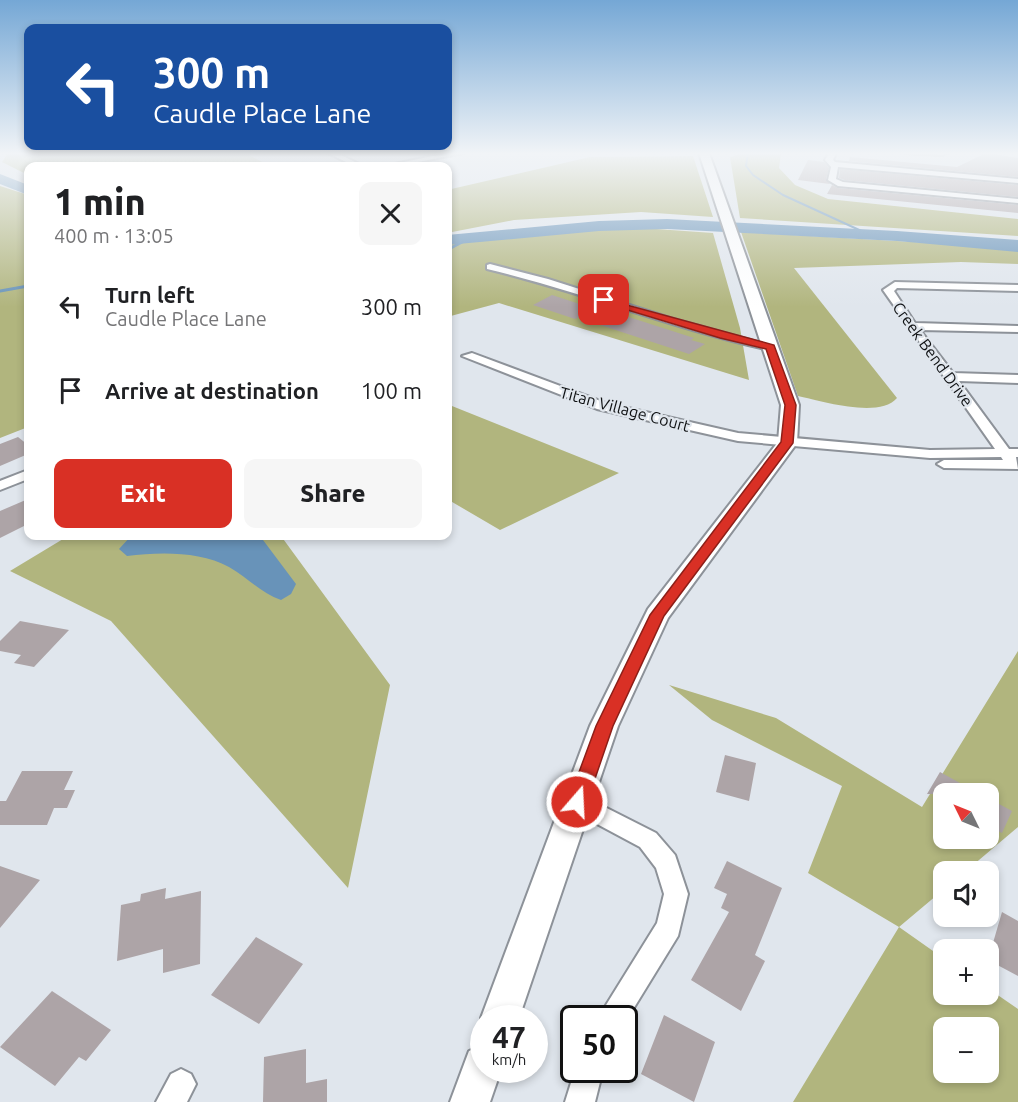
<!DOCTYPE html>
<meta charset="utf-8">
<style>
:root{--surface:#fff;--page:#f6f6f6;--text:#202124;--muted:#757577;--accent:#d93025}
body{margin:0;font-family:Ubuntu,sans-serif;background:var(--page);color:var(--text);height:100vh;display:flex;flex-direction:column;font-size:22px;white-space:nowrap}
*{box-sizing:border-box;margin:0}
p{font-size:20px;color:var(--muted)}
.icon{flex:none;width:33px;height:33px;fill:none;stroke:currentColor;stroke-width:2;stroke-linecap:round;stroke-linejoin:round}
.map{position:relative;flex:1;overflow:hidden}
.side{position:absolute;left:24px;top:162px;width:428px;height:378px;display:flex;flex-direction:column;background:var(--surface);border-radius:12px;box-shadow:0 3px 9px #0003}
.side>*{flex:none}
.top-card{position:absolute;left:24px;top:24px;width:428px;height:126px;border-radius:12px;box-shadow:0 3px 9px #0003;background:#1a4fa0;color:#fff;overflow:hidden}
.needle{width:39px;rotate:313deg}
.fabs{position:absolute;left:933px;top:783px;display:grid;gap:12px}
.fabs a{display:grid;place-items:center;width:66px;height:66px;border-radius:12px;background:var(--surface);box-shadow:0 3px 9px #0003;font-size:30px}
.speed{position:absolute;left:470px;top:1005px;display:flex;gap:12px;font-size:30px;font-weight:700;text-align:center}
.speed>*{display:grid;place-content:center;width:78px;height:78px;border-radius:50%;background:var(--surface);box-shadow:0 3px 9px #0003;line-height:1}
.speed small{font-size:15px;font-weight:400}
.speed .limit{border:3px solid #111;border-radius:9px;background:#fff;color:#111}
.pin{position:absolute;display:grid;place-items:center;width:51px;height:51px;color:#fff;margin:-26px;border-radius:12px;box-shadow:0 3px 9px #0006}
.me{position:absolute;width:66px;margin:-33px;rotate:19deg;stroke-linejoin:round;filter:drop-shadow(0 0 4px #0008)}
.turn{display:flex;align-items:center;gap:21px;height:126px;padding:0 30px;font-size:27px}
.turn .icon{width:78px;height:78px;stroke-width:2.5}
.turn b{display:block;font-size:42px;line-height:51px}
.round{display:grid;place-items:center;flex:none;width:63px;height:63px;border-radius:12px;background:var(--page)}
.head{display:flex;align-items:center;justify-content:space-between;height:102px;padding:0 30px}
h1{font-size:36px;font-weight:800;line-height:45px}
.cta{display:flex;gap:12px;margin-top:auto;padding:12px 30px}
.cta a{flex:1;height:69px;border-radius:12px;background:var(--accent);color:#fff;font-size:24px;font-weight:800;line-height:69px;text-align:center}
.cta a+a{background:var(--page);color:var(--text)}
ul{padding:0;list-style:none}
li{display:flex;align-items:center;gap:18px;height:84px;padding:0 30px}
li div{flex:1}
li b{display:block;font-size:22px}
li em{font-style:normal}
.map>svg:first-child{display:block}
.forest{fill:#b1b57e;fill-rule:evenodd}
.water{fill:#6893b9}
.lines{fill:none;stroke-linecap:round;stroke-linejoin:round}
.stream-far1{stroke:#6893b9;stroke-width:2}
.stream{stroke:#6893b9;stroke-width:3}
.river{fill:#6893b9;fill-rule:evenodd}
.building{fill:#ada4a7}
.street-casing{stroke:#8d9299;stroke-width:4}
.secondary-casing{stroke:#8d9299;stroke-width:4}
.street{fill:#fff;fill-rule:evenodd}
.secondary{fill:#fff;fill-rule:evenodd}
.route{fill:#d93025;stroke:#8d1f18;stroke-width:1.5}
.labels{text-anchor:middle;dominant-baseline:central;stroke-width:4.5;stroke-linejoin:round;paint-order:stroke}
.far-street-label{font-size:16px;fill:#0f1113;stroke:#e0e6ed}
</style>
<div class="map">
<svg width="1018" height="1102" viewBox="0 0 1018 1102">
<rect width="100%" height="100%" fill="#e0e6ed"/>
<!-- forest -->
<path class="forest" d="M8,153h237l25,13h-242v9l-26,-13z
M743,153h38l-2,15 16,17 33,14 190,20v17l-278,-18 -10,-61z
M693,156l20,61 -72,-5 -127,8 -67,13v-43l143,-33z
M0,186l28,9v232l-28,11z
M628,227l85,6 27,95 9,52 -250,-77 -52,14v-73z
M741,232l277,16v16l-57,-2 -167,6 103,130c-18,21 -75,3 -99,-2z
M447,404l172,69 -119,57 -53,-31z
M68,536h213l109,149 -42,203 -237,-267 -101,-50z
M1018,651v176l-52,44 -22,1 -1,18 -44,37 44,31 1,36h44l1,-5 29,20v93h-225l106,-175 -91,-54 34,-87 -130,-66 -43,-35 107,33 146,89zM944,794h44v44h-44zM944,1028h44v44h-44z"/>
<!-- water -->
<path class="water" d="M131,536h129l36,48 -5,10 -10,6c-20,-7 -33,-22 -52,-33 -29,-16 -70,-15 -102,-11l-8,-7z"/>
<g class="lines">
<!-- stream-far1 -->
<path class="stream-far1" d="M748,153l-2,13 7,9 30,20 85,39"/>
<!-- stream -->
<path class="stream" d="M865,233l5,2
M447,250l19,-10
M0,291l28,-5"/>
<!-- river -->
<path class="river" d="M0,174l28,11v10l-28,-11z
M667,219l230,12 121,9v12l-121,-11 -230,-12 -68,2 -152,14v-10l152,-14z"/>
</g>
<!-- building -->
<path class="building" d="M986,153l32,5v19l-169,-16 1,-4 107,10z
M808,160l16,2 5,6 -3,11 4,5 -32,-4z
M840,169l178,16v12l-174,-17 -5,-2z
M832,185l6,3 180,17v8l-191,-19z
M552,295l43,14 -20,10 -42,-14z
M610,311l84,27 -3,2 14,4 -16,10 -98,-32z
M18,437l10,8v9l-28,12v-22z
M28,499v25l-28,14v-27z
M20,621l49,9 -35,37 -20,-4 7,-8 -21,-4v-10z
M725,755l31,8 -7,38 -33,-9z
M22,771h51l-9,19h11l-8,18h-13l-7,17h-47v-24h6z
M940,772l40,22h-53z
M988,798l24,13 -10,22 -14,-7z
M727,861l55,27 -27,67 10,6 -24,50 -50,-31 38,-68 -8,-4 6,-14 -13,-6z
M0,866l40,14 -40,48z
M166,888l-1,11 36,-8 -1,73 -37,9v-24l-46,12 4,-56 19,-4 1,-7z
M1002,912l16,9v55l-30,-16z
M256,937l47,27 -44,60 -48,-29z
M52,991l59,39 -25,31 -7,-4 -24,29 -55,-39z
M664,1015l51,27 -21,60 -53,-28z
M306,1049v34l21,-4v23h-64l1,-45z"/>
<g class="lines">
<defs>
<path id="street" d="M328,153h9l26,13h-9z
M447,153h16l-65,13h-13z
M829,153h7l-3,7 2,2 183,17v4l-180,-16 -2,12 7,3 175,17v4l-180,-17 -10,-6 3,-13 -6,-7z
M906,153h39l-3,2z
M490,264l58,15 122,39 106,29 -6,3c-96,-21 -188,-58 -283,-81v-4z
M895,282l123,3v6l-121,-3 -3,3 21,32 103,3v6l-98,-2 33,43 65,2v8l-59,-2 50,68h9v8h-2l2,12 -74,-1 -7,-4 7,-4h59l-2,-3 -71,1 -192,-17 -141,-32 -135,-53 10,-3 134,50 132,30 192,17 65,-1 -112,-159z
M28,470v9l-28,11v-9z
M577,793l79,40 19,22 13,39 -10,42 -54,88v-6h-26l59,-95 7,-29 -8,-26 -16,-21 -71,-38 -3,-7 3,-7z
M181,1069l10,5 5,10 -9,18h-31l15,-28z
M575,1070h28l-8,32h-30z"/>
<path id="secondary" d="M699,153h10l90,252 -2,38 -129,175 -50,108 -99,292h-36v4l-2,-4 109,-292 58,-117 130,-167 3,-37z
M483,1045v25h18l-11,32h-40l19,-51z"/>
</defs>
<!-- street casing -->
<use href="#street" class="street-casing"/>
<!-- secondary casing -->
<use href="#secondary" class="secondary-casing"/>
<!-- street -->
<use href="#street" class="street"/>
<!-- secondary -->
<use href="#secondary" class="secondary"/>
</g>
<!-- sky -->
<linearGradient id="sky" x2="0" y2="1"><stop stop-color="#75a7d5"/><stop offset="0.5" stop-color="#f1f4f7"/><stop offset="1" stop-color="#f1f4f7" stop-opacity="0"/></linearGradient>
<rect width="1018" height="307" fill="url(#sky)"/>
<!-- route -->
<path class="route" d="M601,298l173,47 22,60 -3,38 -129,173 -51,110 -26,76 -3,5 -7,3 -6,-3 -3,-5 28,-76 54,-111 131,-173 4,-37 -19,-56 -46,-11 -119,-36z"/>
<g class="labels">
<!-- far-street labels -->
<g class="far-street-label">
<text transform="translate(933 354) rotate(54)">Creek Bend Drive</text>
<text transform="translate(625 409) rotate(15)">Titan Village Court</text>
</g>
</g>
</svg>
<div class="fabs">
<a><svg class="needle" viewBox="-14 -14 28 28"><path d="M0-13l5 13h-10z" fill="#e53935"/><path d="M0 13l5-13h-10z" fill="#757577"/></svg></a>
<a><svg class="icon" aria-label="sound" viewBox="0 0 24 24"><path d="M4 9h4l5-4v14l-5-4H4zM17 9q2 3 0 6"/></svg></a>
<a>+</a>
<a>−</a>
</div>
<div class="speed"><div>47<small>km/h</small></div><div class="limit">50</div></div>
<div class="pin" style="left:604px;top:300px;background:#d93025"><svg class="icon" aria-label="arrive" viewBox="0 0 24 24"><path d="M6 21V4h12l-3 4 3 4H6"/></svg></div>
<svg class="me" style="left:577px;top:802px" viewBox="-20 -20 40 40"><circle r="17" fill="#d93025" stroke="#fff" stroke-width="3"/><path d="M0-11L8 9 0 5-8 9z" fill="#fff"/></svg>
<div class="top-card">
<div class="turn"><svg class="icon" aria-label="left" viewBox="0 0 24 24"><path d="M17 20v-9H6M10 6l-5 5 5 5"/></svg><div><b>300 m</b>Caudle Place Lane</div></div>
</div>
<section class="side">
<div class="head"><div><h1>1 min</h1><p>400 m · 13:05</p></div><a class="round"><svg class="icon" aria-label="close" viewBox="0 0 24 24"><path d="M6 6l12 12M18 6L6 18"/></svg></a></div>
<ul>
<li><svg class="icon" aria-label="left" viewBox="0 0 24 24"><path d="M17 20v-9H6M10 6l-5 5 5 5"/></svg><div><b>Turn left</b><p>Caudle Place Lane</p></div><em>300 m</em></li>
<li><svg class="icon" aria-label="arrive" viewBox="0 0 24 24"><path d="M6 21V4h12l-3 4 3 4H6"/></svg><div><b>Arrive at destination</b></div><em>100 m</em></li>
</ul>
<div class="cta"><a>Exit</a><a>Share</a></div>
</section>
</div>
